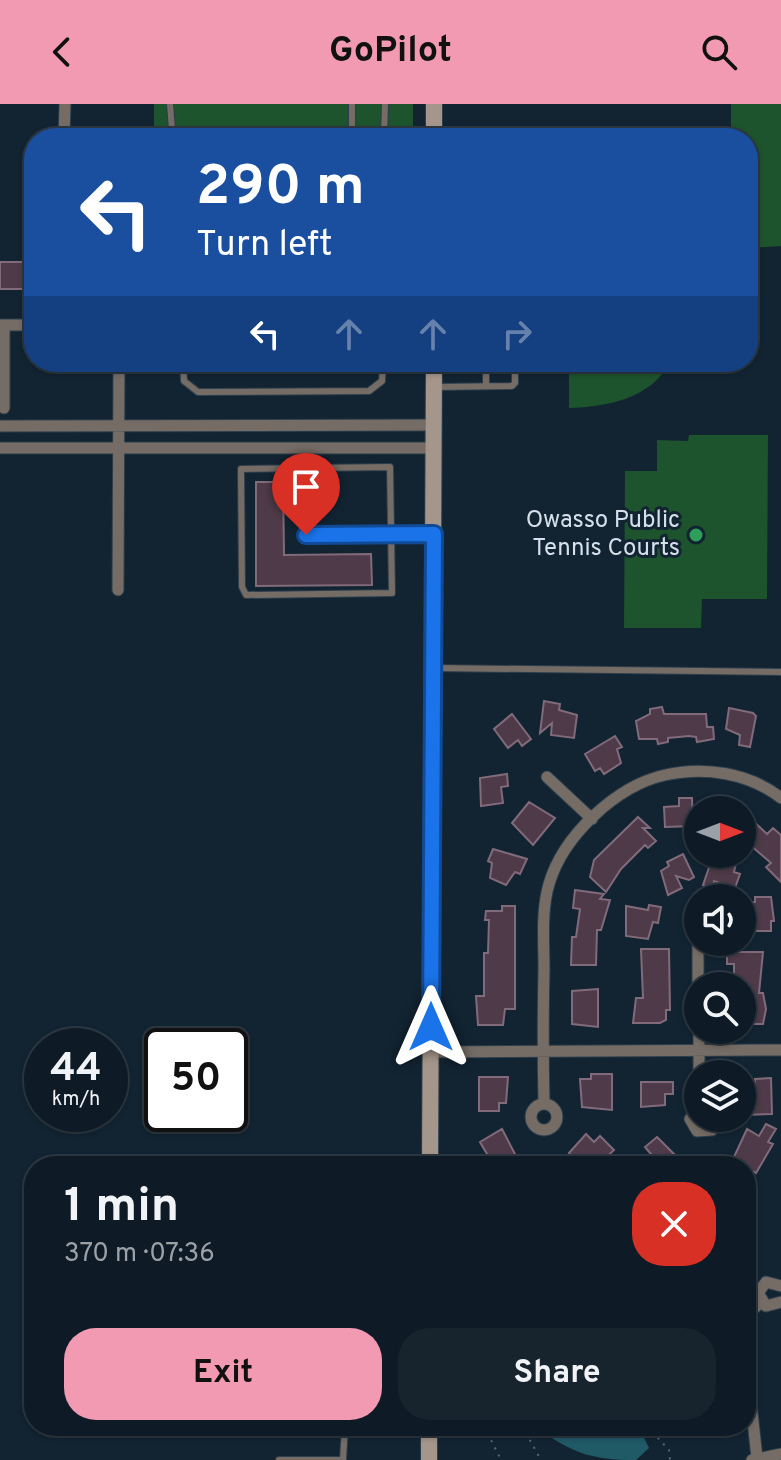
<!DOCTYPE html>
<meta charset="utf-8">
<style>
:root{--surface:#0e1b26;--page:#17242e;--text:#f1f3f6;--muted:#9ba1a7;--line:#2e3943;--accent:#f19ab2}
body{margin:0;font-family:Overpass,sans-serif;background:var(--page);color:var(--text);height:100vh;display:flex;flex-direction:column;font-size:30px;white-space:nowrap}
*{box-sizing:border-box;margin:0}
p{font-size:26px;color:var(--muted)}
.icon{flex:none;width:44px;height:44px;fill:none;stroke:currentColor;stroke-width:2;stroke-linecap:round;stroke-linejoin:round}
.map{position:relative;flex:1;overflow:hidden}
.sheet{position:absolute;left:24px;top:1052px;width:732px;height:280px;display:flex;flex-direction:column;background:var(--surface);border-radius:32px;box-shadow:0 2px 6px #0004,0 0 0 2px var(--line)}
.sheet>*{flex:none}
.banner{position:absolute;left:24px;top:24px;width:734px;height:244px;border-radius:32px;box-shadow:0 2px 6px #0004,0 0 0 2px var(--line);background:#1a4fa0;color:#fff;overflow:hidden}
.needle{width:52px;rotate:90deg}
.fabs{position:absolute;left:684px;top:692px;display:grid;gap:16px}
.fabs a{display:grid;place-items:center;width:72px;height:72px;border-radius:50%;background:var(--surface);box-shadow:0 2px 6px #0004,0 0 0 2px var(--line);font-size:40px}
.speed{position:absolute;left:24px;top:924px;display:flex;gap:16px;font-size:40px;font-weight:700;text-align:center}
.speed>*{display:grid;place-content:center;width:104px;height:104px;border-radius:50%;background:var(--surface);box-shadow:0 2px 6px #0004,0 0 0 2px var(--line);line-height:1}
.speed small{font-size:20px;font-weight:400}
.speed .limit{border:4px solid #111;border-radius:12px;background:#fff;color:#111}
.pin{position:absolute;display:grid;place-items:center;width:68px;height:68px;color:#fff;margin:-82px -34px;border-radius:50% 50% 50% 0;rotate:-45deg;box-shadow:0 0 8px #0007}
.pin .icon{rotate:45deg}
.me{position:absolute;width:88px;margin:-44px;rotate:0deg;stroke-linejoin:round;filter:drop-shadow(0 0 6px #0008)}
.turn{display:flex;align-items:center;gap:28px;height:168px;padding:0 40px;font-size:36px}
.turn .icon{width:104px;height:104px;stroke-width:2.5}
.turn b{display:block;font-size:56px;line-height:68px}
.lanes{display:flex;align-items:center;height:76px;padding:0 40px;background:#0003;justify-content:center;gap:40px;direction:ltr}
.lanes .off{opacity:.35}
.round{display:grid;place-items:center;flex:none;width:84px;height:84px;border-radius:32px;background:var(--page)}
.overview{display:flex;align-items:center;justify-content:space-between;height:136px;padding:0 40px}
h1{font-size:48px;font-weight:700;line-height:60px}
.cta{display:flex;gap:16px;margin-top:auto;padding:16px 40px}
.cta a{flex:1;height:92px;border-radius:32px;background:var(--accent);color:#111;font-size:32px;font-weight:700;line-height:92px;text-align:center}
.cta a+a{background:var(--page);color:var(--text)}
header{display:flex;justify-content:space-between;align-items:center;height:104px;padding:0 40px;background:var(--accent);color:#111;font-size:36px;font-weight:700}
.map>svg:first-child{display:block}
.green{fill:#1d532d}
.water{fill:#205a67}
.building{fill:#4e3a48;stroke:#816a7a;stroke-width:2}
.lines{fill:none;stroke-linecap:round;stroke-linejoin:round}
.lane-casing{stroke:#2d3e4c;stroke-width:8}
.street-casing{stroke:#2d3e4c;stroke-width:13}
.secondary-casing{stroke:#2d3e4c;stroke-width:18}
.path{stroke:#596975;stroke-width:2;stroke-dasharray:2 6;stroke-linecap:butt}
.lane{stroke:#756c65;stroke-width:6}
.street{stroke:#756c65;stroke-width:11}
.secondary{stroke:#a5968b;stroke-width:16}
.route-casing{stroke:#114b97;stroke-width:20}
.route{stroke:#1a73e8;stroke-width:14}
.leisure-dot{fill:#2e9e5b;stroke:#122432;stroke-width:3}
.labels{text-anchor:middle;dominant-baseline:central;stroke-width:6;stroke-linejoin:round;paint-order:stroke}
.poi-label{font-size:24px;fill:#d5e0ea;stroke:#122432;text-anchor:end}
</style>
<header><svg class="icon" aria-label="back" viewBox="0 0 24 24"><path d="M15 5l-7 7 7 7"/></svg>GoPilot<svg class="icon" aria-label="search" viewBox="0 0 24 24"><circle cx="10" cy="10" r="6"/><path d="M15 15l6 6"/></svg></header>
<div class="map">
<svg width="781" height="1356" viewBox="0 0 781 1356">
<rect width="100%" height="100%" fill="#122432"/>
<!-- green -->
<path class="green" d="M154,0h259v33l-259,1z
M731,0h50v142l-33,2v-110h-17z
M569,258h101c-19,37 -64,45 -101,46z
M689,331h79l-1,164h-65l-1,29h-77l1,-157h32v-31l31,1z"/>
<!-- water -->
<path class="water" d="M535,1322h103l11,22 -13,12c-45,0 -65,-7 -101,-34z"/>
<!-- building -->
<path class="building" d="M0,158h34v27h-34z
M256,378h27l1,73 87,-1 1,31 -116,1z
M544,597l16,3 -1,6 18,5 -3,23 -23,-3 1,-12 -12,10z
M662,603l2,7h42l1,13h6l1,12 -17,3 -1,-5 -7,-1 -21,2v4l-10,2 -1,-5h-18l-3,-18 14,-7v-5z
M729,604l24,5 3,3 -6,31 -11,-2 1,-10 -14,-6z
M512,610l19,25 -9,7 -4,-6 -10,8 -14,-19z
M615,632l7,11 -5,2 4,14 -17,11 -4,-6 -5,3 -10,-17z
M507,670l1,12 -7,1 2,16 -22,3 -1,-28z
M679,694h13l1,28 -28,1 -1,-20 15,-1z
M529,698l26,16 -22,27 -21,-22z
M638,713l12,11h-7l13,13 -8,7 -3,-3 -24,24 -15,23 -16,-15 4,-17z
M752,716l15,14 6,-6 8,7v47l-15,-15 5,-4 -29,-25v-7z
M493,745l34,10 -7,15 -5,-2 -9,13 -16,-7 2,-15 -4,-2z
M683,750l11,23 -5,3 -13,-4 6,12 -14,7 -7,-24 8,-5 -2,-4z
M713,752l23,7 -2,9 6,2 -5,14 -21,-7 -2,7 -9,-3z
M575,786l29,4 -4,5 10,1 -9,30h-4l-1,35h-25l1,-28h4l4,-28 -7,-1z
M755,793h16l3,24h-3v10h-17v-15h-12v-14h13z
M649,801l12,2 -3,16 -5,-1 -5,17 -22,-3v-30l22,4z
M502,802h13v103h-10l-2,16h-25l-2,-29h8v-43h4l1,-33h-4l1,-9h16z
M641,845h28l1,61h-4v10l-6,3h-27l3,-25h7z
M727,848h36l-4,41h4l3,16 -3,15h-21v-42h-8v-18h-7z
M598,885v38l-26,-3v-33z
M591,970h21v36l-30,-3 -2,-28h11z
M479,973h29l-2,26h-7v8h-20z
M771,974l1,36 -27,1 3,-32h7v-4z
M641,978h32v12h-8v11l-24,2z
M766,1020l10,5 -8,13 5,2 -17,29 -23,-14 14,-30 12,7z
M502,1025l14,27 -22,10 -14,-24z
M586,1030l8,8 6,-6 14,14 -17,16h-15l-13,-13z
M657,1033l24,24 -6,5h-14l-16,-19z"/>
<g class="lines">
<defs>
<path id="lane" d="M170,0l2,26 6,8
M352,34v-34
M384,34l1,-34
M183,258l1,19 14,11 171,-1 13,-10 1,-19
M486,258v24
M437,283l75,-1 3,-3v-21
M390,363l2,126 -146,2 -4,-8 -1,-118z
M304,364l2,67 124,-1
M434,564l347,4
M279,1356h64l2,-34"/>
<path id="street" d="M64,34l1,-34
M0,221h34
M4,221v83
M0,322l434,-1
M0,344h434
M118,486l1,-228
M547,673l45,42
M698,822v60
M699,926v44
M431,948l350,-2
M531 1013a13 13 0 1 1 26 0a13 13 0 1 1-26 0Z
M544,1000c-1,-45 -1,-90 0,-135 0,-28 -3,-58 5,-85 14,-48 67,-98 116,-109 40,-9 84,-2 116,23
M698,1003l-8,12 7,12 15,-1 6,-12
M781,1182l-15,-4 -8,11 8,13 15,-4
M746,1212l15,-14
M746,1253l11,101
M752,1356l29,-6"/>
<path id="secondary" d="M434,0v34
M430,1062l4,-804
M429,1356v-34"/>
</defs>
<!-- lane casing -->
<use href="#lane" class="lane-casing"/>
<!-- street casing -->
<use href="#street" class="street-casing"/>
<!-- secondary casing -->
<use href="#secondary" class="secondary-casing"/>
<!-- path -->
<path class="path" d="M484,1322l17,34
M522,1322l19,34
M647,1322l22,24 1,10"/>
<!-- lane -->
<use href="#lane" class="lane"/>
<!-- street -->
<use href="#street" class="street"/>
<!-- secondary -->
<use href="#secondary" class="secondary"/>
</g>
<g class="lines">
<defs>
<path id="route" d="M306,431l128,-1 -3,493"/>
</defs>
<!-- route casing -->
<use href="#route" class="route-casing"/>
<!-- route -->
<use href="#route" class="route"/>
</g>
<!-- markers -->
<circle class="leisure-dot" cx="696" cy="431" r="8"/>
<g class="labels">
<!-- poi labels -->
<g class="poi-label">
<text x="680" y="417">Owasso Public<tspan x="680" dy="28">Tennis Courts</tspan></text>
</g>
</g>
</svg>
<div class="fabs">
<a><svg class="needle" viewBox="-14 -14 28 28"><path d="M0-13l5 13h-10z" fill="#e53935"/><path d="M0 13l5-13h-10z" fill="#9ba1a7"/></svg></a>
<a><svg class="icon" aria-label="sound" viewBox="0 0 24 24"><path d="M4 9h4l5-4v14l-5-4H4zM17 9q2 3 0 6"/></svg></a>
<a><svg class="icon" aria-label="search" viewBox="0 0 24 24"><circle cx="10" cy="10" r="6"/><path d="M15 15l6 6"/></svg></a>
<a><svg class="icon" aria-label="layers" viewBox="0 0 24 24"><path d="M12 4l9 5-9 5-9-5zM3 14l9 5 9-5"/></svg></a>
</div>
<div class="speed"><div>44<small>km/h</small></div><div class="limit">50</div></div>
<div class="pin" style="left:306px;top:431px;background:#d93025"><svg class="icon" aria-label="arrive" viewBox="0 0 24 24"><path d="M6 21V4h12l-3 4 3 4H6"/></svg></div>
<svg class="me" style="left:431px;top:923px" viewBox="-20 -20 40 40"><path d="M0-17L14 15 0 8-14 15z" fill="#1a73e8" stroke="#fff" stroke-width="4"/></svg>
<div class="banner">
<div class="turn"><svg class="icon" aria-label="left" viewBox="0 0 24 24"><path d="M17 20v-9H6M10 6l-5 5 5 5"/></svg><div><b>290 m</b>Turn left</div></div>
<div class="lanes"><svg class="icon" aria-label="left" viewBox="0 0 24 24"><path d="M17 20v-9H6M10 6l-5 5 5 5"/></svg><svg class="icon off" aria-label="ahead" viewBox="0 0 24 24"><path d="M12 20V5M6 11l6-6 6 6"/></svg><svg class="icon off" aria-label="ahead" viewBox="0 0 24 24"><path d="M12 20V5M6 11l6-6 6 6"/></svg><svg class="icon off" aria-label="right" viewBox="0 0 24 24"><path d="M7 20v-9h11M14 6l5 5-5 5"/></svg></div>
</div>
<section class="sheet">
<div class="overview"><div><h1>1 min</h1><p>370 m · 07:36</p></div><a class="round" style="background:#d93025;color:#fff"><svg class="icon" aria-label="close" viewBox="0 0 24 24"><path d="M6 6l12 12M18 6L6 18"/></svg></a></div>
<div class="cta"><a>Exit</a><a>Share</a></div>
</section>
</div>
